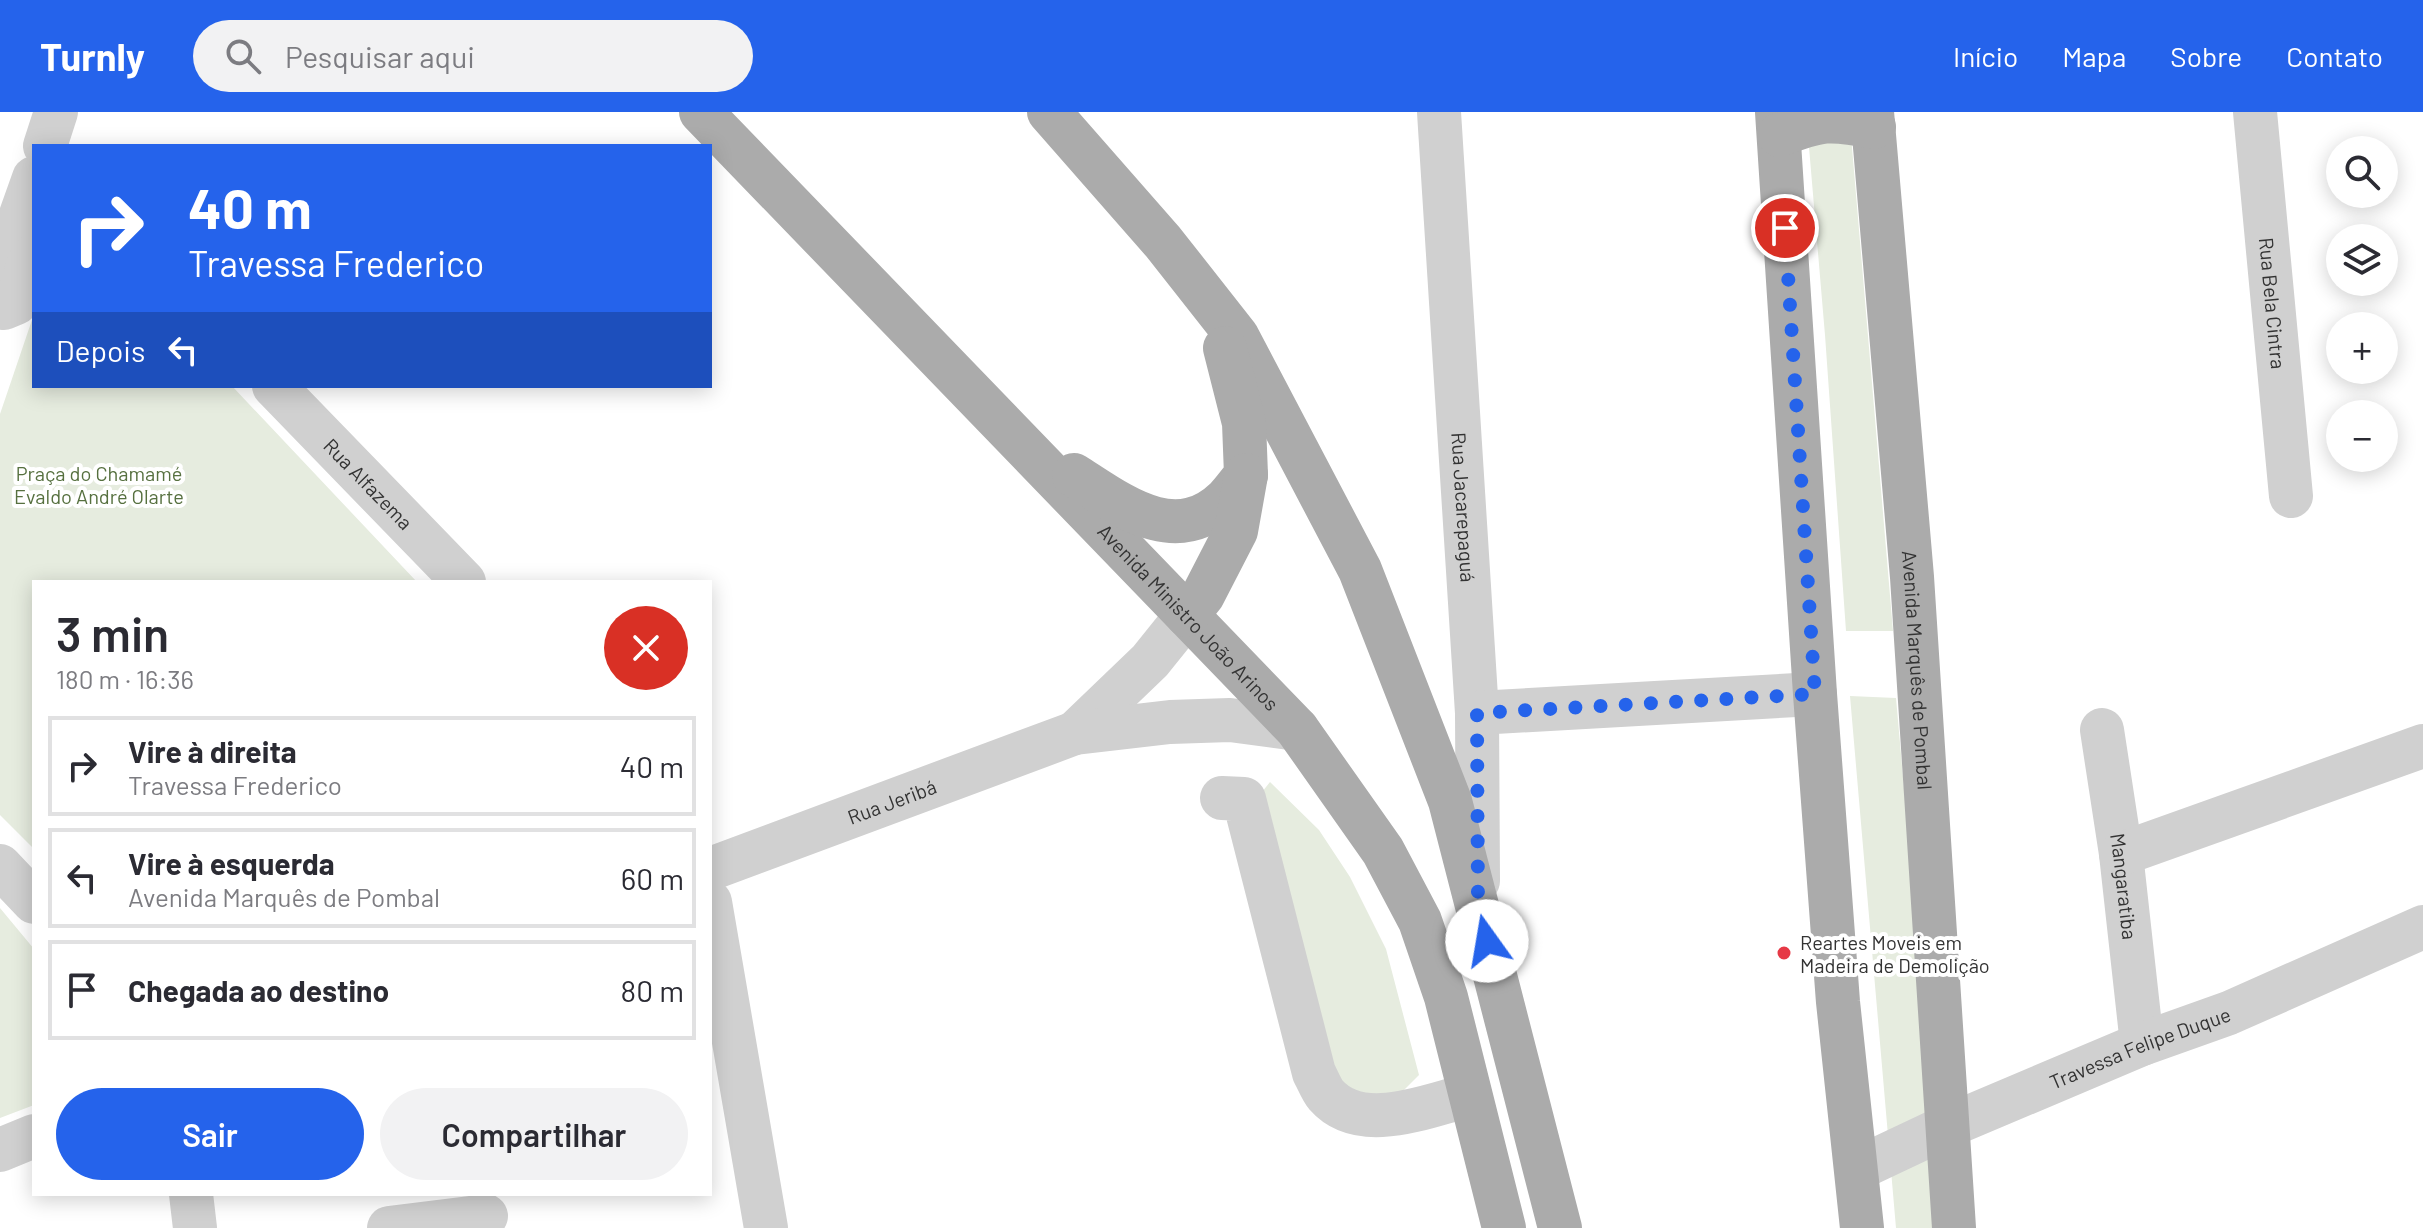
<!DOCTYPE html>
<html lang="pt">
<meta charset="utf-8">
<style>
:root{--surface:#fff;--page:#f2f2f3;--text:#2b2b33;--muted:#7c7c81;--line:#e1e1e2;--accent:#2563eb}
body{margin:0;font-family:Barlow,sans-serif;background:var(--page);color:var(--text);height:100vh;display:flex;flex-direction:column;font-size:30px;white-space:nowrap}
*{box-sizing:border-box;margin:0}
p{font-size:26px;color:var(--muted)}
.icon{flex:none;width:44px;height:44px;fill:none;stroke:currentColor;stroke-width:2;stroke-linecap:round;stroke-linejoin:round}
.map{position:relative;flex:1;overflow:hidden}
.drawer{position:absolute;left:32px;top:468px;width:680px;height:616px;display:flex;flex-direction:column;background:var(--surface);border-radius:0px;box-shadow:0 4px 20px #0003}
.drawer>*{flex:none}
.banner{position:absolute;left:32px;top:32px;width:680px;height:244px;border-radius:0px;box-shadow:0 4px 20px #0003;background:#2563eb;color:#fff;overflow:hidden}
.buttons{position:absolute;left:2326px;top:24px;display:grid;gap:16px}
.buttons a{display:grid;place-items:center;width:72px;height:72px;border-radius:50%;background:var(--surface);box-shadow:0 4px 20px #0003;font-size:40px}
.pin{position:absolute;display:grid;place-items:center;width:68px;height:68px;color:#fff;margin:-34px;border:4px solid #fff;border-radius:50%;box-shadow:0 2px 8px #0007}
.me{position:absolute;width:88px;margin:-44px;rotate:347deg;stroke-linejoin:round;filter:drop-shadow(0 0 6px #0008)}
.turn{display:flex;align-items:center;gap:28px;height:168px;padding:0 24px;font-size:36px}
.turn .icon{width:104px;height:104px;stroke-width:2.5}
.turn b{display:block;font-size:56px;line-height:68px}
.then{display:flex;align-items:center;height:76px;padding:0 24px;background:#0003;gap:16px;font-size:30px}
.round{display:grid;place-items:center;flex:none;width:84px;height:84px;border-radius:42px;background:var(--page)}
.headline{display:flex;align-items:center;justify-content:space-between;height:136px;padding:0 24px}
h1{font-size:48px;font-weight:600;line-height:60px}
.cta{display:flex;gap:16px;margin-top:auto;padding:16px 24px}
.cta a{flex:1;height:92px;border-radius:48px;background:var(--accent);color:#fff;font-size:32px;font-weight:600;line-height:92px;text-align:center}
.cta a+a{background:var(--page);color:var(--text)}
ul{padding:0;list-style:none}
li{display:flex;align-items:center;gap:24px;height:100px;margin:0 16px 12px;padding:0 8px;border:4px solid var(--line);border-radius:0px}
li div{flex:1}
li b{display:block;font-size:30px}
li em{font-style:normal}
header{display:flex;align-items:center;gap:48px;box-sizing:border-box;height:112px;padding:0 40px;background:var(--accent);color:#fff}
header strong{font-size:38px}
nav{display:flex;gap:44px;margin-inline-start:auto;font-size:28px}
.search{width:560px;height:72px;background:var(--page);display:flex;align-items:center;gap:20px;box-sizing:border-box;padding:0 28px;border-radius:44px;color:var(--muted);font-size:30px}
.map>svg:first-child{display:block}
.green{fill:#e6ecdf}
.lines{fill:none;stroke-linecap:round;stroke-linejoin:round}
.minor{stroke:#d0d0d0;stroke-width:44}
.major{stroke:#ababab;stroke-width:44}
.route{stroke:#2563eb;stroke-width:14;stroke-dasharray:0 25.2}
.poi-dot{fill:#e63946;stroke:#fff;stroke-width:3}
.labels{text-anchor:middle;dominant-baseline:central;stroke-width:8;stroke-linejoin:round;paint-order:stroke}
.street-label{font-size:20px;fill:#333;stroke:#fff}
.park-label{font-size:20px;fill:#56703f;stroke:#fff}
.poi-label{font-size:20px;fill:#333;stroke:#fff;text-anchor:start}
</style>
<header>
<strong>Turnly</strong>
<div class="search"><svg class="icon" aria-label="search" viewBox="0 0 24 24"><circle cx="10" cy="10" r="6"/><path d="M15 15l6 6"/></svg>Pesquisar aqui</div>
<nav><a>Início</a><a>Mapa</a><a>Sobre</a><a>Contato</a></nav>
</header>
<div class="map">
<svg width="2423" height="1116" viewBox="0 0 2423 1116">
<rect width="100%" height="100%" fill="#fff"/>
<!-- green -->
<path class="green" d="M1806,0h43l44,519h-47l-21,-296z
M34,202v72h198l185,196h-383v267l-34,-34v-401z
M1850,584l46,2 47,530h-47z
M1270,670l49,48 31,47 36,72 33,126 -16,16 -25,5 -24,-3 -17,-14 -79,-282z
M0,796l34,41v156l-34,13z"/>
<g class="lines">
<!-- minor -->
<g class="minor">
<path id="s1" d="M1439,0l38,601 1,168"/>
<path id="s2" d="M2255,0l36,384"/>
<path d="M45,34l11,-34"/>
<path d="M0,162l34,-96"/>
<path d="M4,196l12,-5 13,-40 5,-7"/>
<path id="s3" d="M274,274l190,196"/>
<path d="M1477,601l338,-19"/>
<path id="s4" d="M2102,618l19,124 21,190"/>
<path d="M1075,621l75,-72 37,-46"/>
<path d="M1222,686l22,1 70,274c4,7 7,16 12,22 35,40 102,10 144,0"/>
<path d="M2121,742l302,-108"/>
<path d="M0,754l34,36"/>
<path id="s5" d="M710,757l365,-136 95,-11 60,-2 67,9"/>
<path d="M710,790l56,326"/>
<path d="M0,1038l34,-14"/>
<path id="s6" d="M1857,1057l91,-43 194,-82 87,-31 194,-86"/>
<path d="M191,1082l4,34"/>
<path d="M389,1116l97,-12"/>
</g>
<!-- major -->
<g class="major">
<path id="s7" d="M701,0l596,617 86,122 37,70 26,76 58,231"/>
<path d="M1049,0l114,130 74,94 123,234 90,231 110,427"/>
<path d="M1777,0l38,582 23,308 24,226"/>
<path id="s8" d="M1872,0l40,465 42,651"/>
<path d="M1779,23c42,-16 50,-17 95,-8"/>
<path d="M1074,363c47,30 101,73 152,24 7,-7 13,-16 20,-24l-2,-52 -19,-75"/>
<path d="M1187,503l16,-20 33,-64 10,-56"/>
</g>
</g>
<g class="lines">
<!-- route -->
<path class="route" d="M1487,829l-9,-38 -1,-190 338,-19 -30,-466"/>
</g>
<!-- markers -->
<circle class="poi-dot" cx="1784" cy="841" r="8"/>
<g class="labels">
<!-- street labels -->
<g class="street-label">
<text stroke="none"><textPath href="#s2" startOffset="192">Rua Bela Cintra</textPath></text>
<text stroke="none"><textPath href="#s3" startOffset="136">Rua Alfazema</textPath></text>
<text stroke="none"><textPath href="#s1" startOffset="396">Rua Jacarepaguá</textPath></text>
<text stroke="none"><textPath href="#s7" startOffset="702">Avenida Ministro João Arinos</textPath></text>
<text stroke="none"><textPath href="#s8" startOffset="560">Avenida Marquês de Pombal</textPath></text>
<text stroke="none"><textPath href="#s5" startOffset="194">Rua Jeribá</textPath></text>
<text stroke="none"><textPath href="#s4" startOffset="158">Mangaratiba</textPath></text>
<text stroke="none"><textPath href="#s6" startOffset="308">Travessa Felipe Duque</textPath></text>
</g>
<!-- park labels -->
<g class="park-label">
<text x="99" y="361">Praça do Chamamé<tspan x="99" dy="23">Evaldo André Olarte</tspan></text>
</g>
<!-- poi labels -->
<g class="poi-label">
<text x="1800" y="830">Reartes Moveis em<tspan x="1800" dy="23">Madeira de Demolição</tspan></text>
</g>
</g>
</svg>
<div class="buttons">
<a><svg class="icon" aria-label="search" viewBox="0 0 24 24"><circle cx="10" cy="10" r="6"/><path d="M15 15l6 6"/></svg></a>
<a><svg class="icon" aria-label="layers" viewBox="0 0 24 24"><path d="M12 4l9 5-9 5-9-5zM3 14l9 5 9-5"/></svg></a>
<a>+</a>
<a>−</a>
</div>
<div class="pin" style="left:1785px;top:116px;background:#d93025"><svg class="icon" aria-label="arrive" viewBox="0 0 24 24"><path d="M6 21V4h12l-3 4 3 4H6"/></svg></div>
<svg class="me" style="left:1487px;top:829px" viewBox="-20 -20 40 40"><circle r="19" fill="#fff"/><path d="M0-13L10 11 0 6-10 11z" fill="#2563eb"/></svg>
<div class="banner">
<div class="turn"><svg class="icon" aria-label="right" viewBox="0 0 24 24"><path d="M7 20v-9h11M14 6l5 5-5 5"/></svg><div><b>40 m</b>Travessa Frederico</div></div>
<div class="then">Depois<svg class="icon" aria-label="left" viewBox="0 0 24 24"><path d="M17 20v-9H6M10 6l-5 5 5 5"/></svg></div>
</div>
<section class="drawer">
<div class="headline"><div><h1>3 min</h1><p>180 m · 16:36</p></div><a class="round" style="background:#d93025;color:#fff"><svg class="icon" aria-label="close" viewBox="0 0 24 24"><path d="M6 6l12 12M18 6L6 18"/></svg></a></div>
<ul>
<li><svg class="icon" aria-label="right" viewBox="0 0 24 24"><path d="M7 20v-9h11M14 6l5 5-5 5"/></svg><div><b>Vire à direita</b><p>Travessa Frederico</p></div><em>40 m</em></li>
<li><svg class="icon" aria-label="left" viewBox="0 0 24 24"><path d="M17 20v-9H6M10 6l-5 5 5 5"/></svg><div><b>Vire à esquerda</b><p>Avenida Marquês de Pombal</p></div><em>60 m</em></li>
<li><svg class="icon" aria-label="arrive" viewBox="0 0 24 24"><path d="M6 21V4h12l-3 4 3 4H6"/></svg><div><b>Chegada ao destino</b></div><em>80 m</em></li>
</ul>
<div class="cta"><a>Sair</a><a>Compartilhar</a></div>
</section>
</div>
